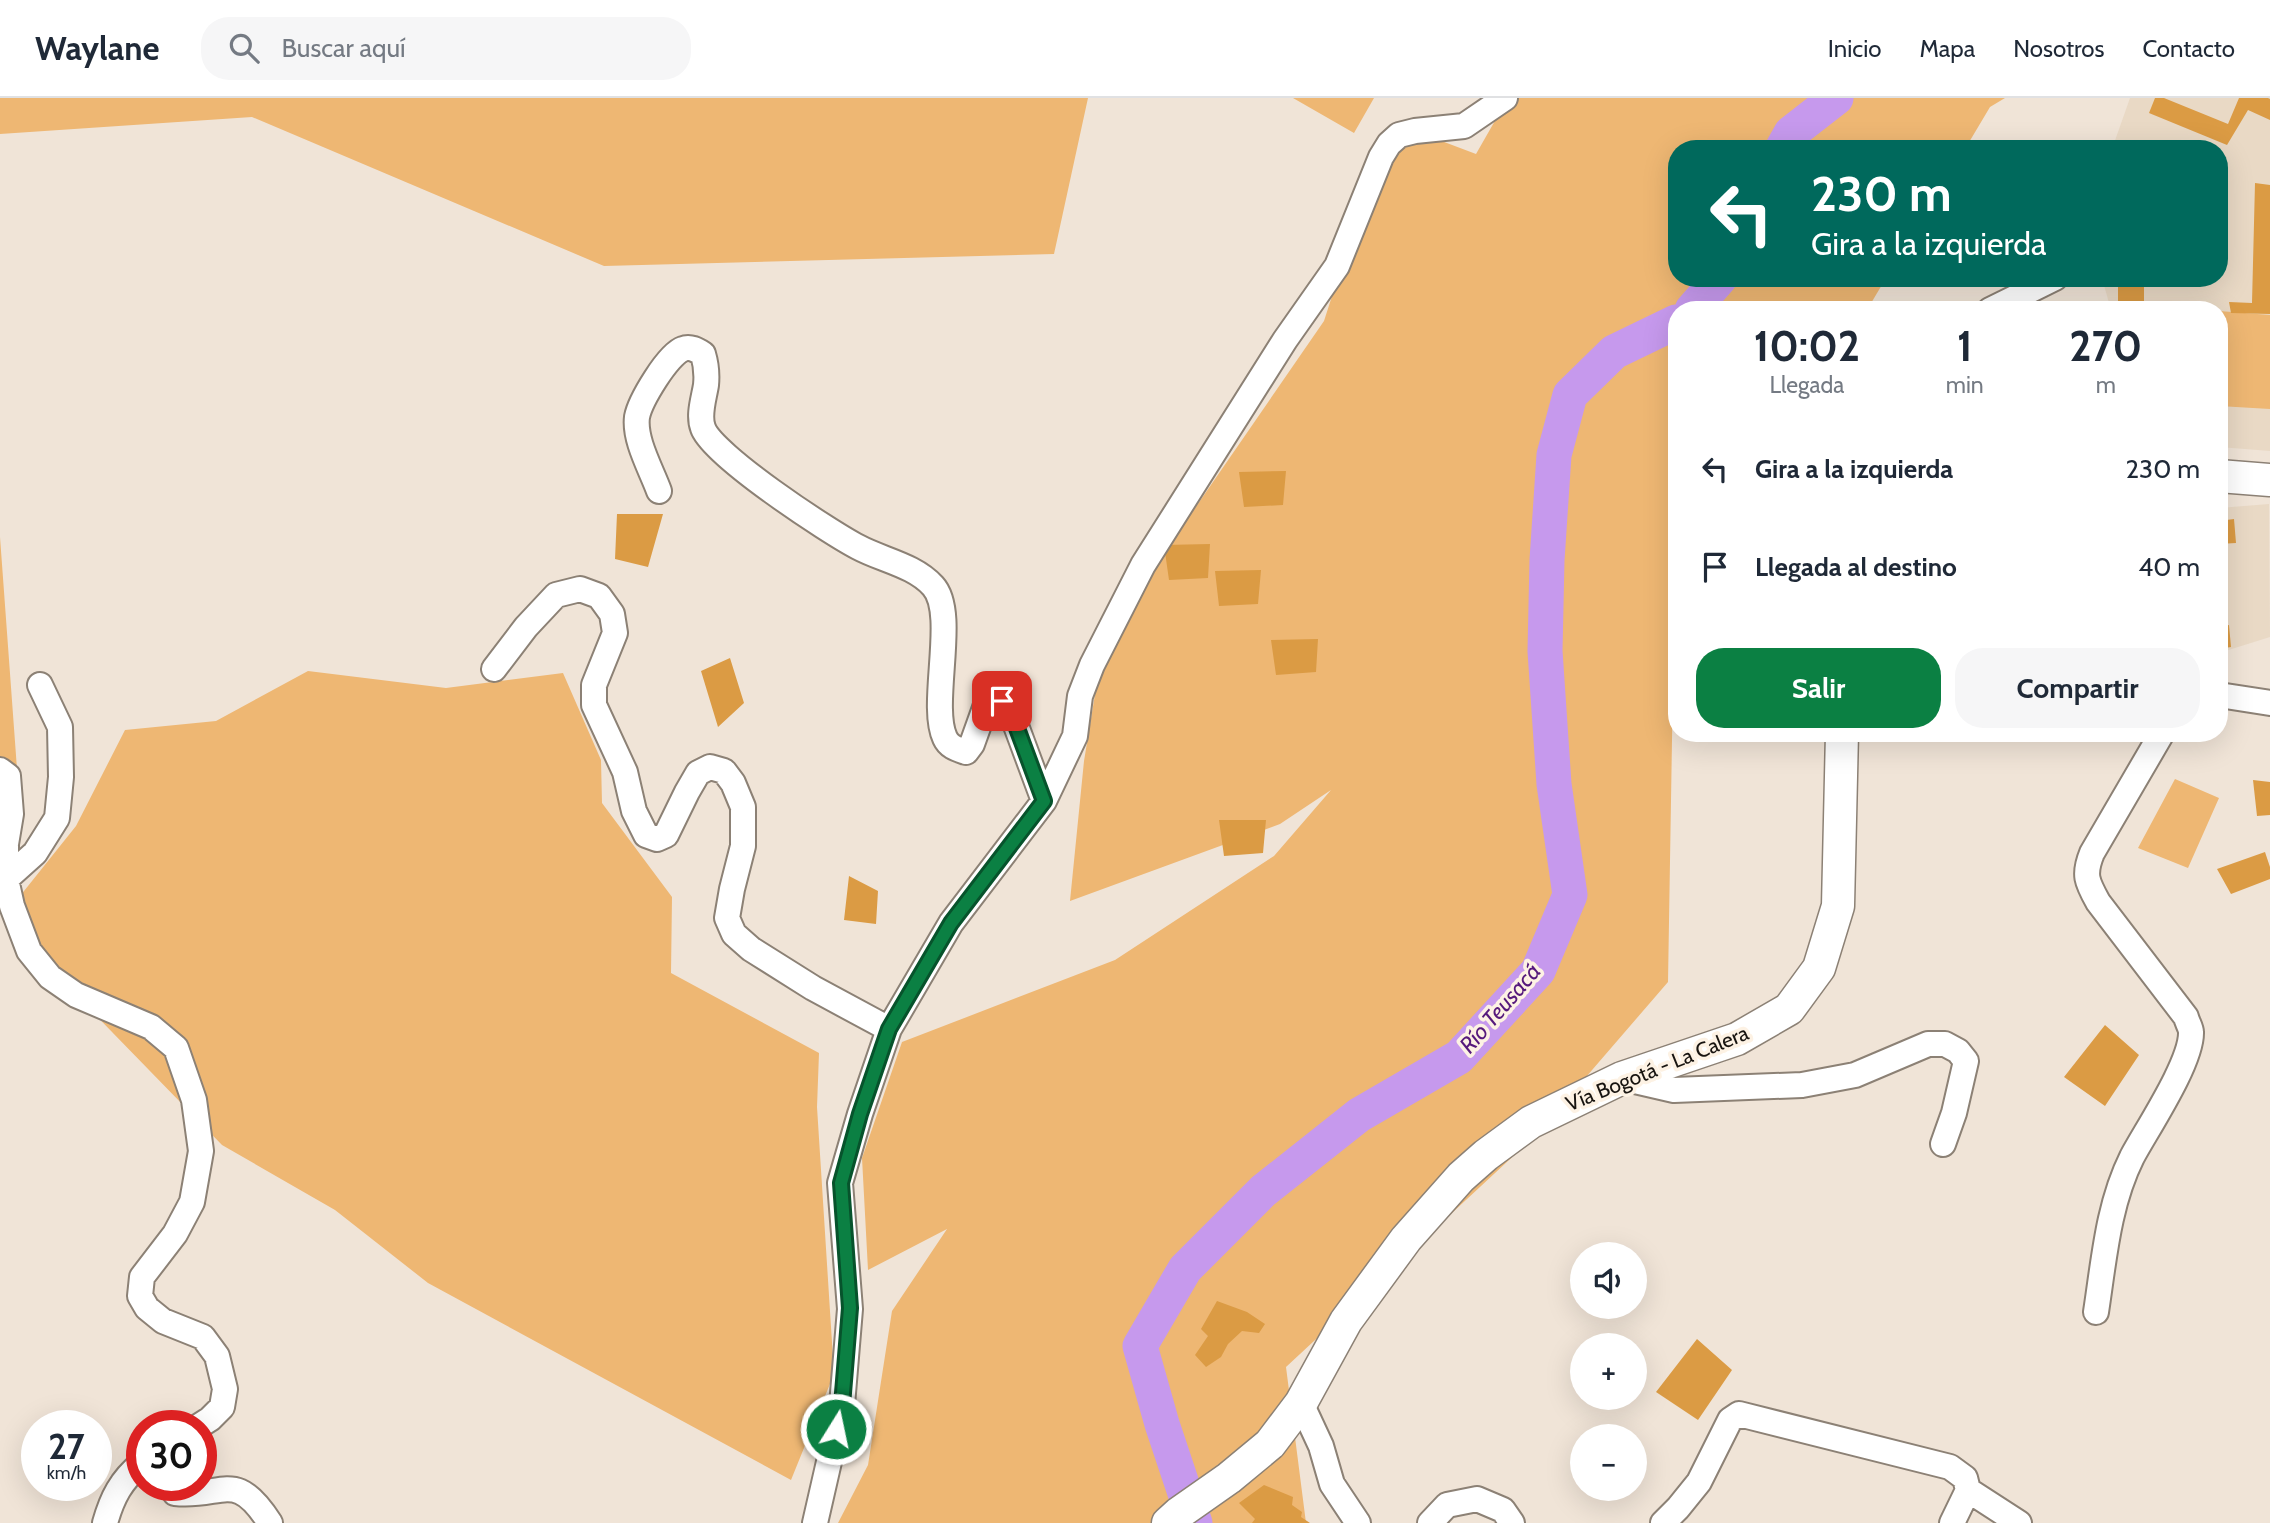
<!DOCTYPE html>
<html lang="es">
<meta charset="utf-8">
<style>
:root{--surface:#fff;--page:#f6f6f7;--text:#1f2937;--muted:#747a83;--line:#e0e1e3;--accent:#0b8043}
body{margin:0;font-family:Cabin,sans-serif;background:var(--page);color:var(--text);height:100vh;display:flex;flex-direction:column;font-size:26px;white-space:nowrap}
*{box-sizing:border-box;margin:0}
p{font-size:23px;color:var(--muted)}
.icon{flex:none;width:38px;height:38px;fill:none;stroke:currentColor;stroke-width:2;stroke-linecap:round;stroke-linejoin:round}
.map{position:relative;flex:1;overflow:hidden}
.drawer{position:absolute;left:1668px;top:203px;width:560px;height:441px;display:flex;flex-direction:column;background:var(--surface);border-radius:28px;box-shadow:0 7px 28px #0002}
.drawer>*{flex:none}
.top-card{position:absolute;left:1668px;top:42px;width:560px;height:147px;border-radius:28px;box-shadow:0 7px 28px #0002;background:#00695c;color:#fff;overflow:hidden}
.controls{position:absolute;left:1570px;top:1144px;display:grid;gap:14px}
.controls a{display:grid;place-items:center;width:77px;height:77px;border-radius:50%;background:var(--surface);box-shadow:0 7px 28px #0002;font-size:35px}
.speed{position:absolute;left:21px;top:1312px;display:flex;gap:14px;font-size:35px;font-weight:700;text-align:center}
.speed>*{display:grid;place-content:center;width:91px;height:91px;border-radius:50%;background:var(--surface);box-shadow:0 7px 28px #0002;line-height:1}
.speed small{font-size:18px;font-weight:400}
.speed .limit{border:10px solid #d22;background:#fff;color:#111}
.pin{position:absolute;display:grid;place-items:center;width:60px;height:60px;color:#fff;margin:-30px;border-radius:14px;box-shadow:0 4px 10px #0006}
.me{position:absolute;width:77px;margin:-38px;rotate:10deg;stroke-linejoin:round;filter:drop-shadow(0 0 5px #0008)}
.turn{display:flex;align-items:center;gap:24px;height:147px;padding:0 28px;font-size:32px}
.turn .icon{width:91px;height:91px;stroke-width:2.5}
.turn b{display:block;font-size:49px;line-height:60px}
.eta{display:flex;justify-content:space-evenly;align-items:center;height:119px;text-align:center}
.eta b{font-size:42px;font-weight:800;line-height:49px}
.action{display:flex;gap:14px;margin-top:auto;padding:14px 28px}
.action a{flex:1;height:80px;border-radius:28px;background:var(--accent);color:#fff;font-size:28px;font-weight:800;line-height:80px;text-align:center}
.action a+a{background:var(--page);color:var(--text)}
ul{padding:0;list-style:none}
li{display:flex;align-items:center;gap:21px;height:98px;padding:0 28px}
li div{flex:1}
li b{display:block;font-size:26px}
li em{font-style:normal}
header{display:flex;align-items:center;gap:42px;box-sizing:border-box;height:98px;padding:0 35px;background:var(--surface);border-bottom:2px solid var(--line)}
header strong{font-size:33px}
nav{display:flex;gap:38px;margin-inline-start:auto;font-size:24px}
.search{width:490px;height:63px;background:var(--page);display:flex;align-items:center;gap:18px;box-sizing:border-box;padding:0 24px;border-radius:28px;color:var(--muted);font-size:26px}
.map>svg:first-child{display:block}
.built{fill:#e9d9c5}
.green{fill:#eeb773}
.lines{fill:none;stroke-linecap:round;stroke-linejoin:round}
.river{stroke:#c699ed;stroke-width:35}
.building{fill:#db9b44}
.minor-casing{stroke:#8c8175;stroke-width:28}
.major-casing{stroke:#8c8175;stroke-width:35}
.minor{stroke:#fff;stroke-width:24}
.major{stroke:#fff;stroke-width:32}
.route-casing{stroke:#07532c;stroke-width:18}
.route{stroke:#0b8043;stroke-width:12}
.labels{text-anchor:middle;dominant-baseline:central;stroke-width:7;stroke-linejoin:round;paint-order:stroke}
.street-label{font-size:21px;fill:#181410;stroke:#fdf2e4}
.water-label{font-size:23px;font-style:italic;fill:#56197c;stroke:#fdf2e4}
</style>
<header>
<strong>Waylane</strong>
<div class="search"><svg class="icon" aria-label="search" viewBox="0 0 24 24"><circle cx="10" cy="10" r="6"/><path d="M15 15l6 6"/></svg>Buscar aquí</div>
<nav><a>Inicio</a><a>Mapa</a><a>Nosotros</a><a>Contacto</a></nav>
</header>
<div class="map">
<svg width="2270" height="1425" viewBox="0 0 2270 1425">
<rect width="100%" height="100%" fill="#f0e4d7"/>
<!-- built -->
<path class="built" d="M2130,0h140v353l-51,-4v-137h-108l-9,-32h117v-129h-107z
M2269,406l1,133 -51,16v-145z"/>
<!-- green -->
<path class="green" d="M0,0h1088l-34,156 -450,12 -352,-149 -252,17z
M1293,0h81l-20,35z
M1508,0h497l-15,9 -25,42h-289v129h210l-19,32h-191v189l-8,483 -132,153 -250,232 20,156h-468l30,-58 24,-154 55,-82 -79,41 -6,-112 40,-116 213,-82 159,-104 57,-66 -51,34 -210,77 14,-140 20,-121 220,-319 38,-118 53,-72 61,23z
M2219,213l51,4v94l-51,-3z
M0,439l17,232 -17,-3z
M308,573l138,17 117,-15 38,87 1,43 70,94 -1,76 148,80 -2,54 17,267 -43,106 -363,-197 -93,-73 -113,-65 -146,-150 -64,-89 64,-80 49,-96 91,-9z
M2175,681l44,19 -31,70 -50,-20z"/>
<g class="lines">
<!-- river -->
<path class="river" d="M1782,51l9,-16 45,-35
M1692,212l28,-32
M1195,1425l-33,-99 -22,-78 45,-77 78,-78 96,-76 100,-58 79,-86 32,-76 -16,-111 -9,-133 2,-91 7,-105 16,-60 44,-43 62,-30"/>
</g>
<!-- building -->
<path class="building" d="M2155,0h9l64,26 11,-26h29l2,1v21l-22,-10 -21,35 -78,-32z
M2255,85l15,2v129l-39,-1 -2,-11 23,1z
M2118,180h26v32h-26z
M1286,373l-3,34 -39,2 -5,-35z
M617,416h46l-15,53 -33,-8z
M2234,421l2,24 -17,1v-23z
M1210,446l-2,34 -39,2 -5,-35z
M1261,472l-3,34 -39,2 -4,-35z
M2229,527l2,22 -12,2v-22z
M1318,541l-2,33 -40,3 -5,-35z
M730,560l14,45 -26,24 -17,-56z
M2253,682l17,2v33l-13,1z
M1219,722h47l-3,33 -39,3z
M2265,754l5,15v12l-39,15 -14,-25z
M849,778l29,15 -2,33 -32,-4z
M2105,927l34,30 -34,51 -41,-29z
M1217,1203l30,11 18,12 -6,9 -17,-2 -14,13 -7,13 -15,10 -11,-12 13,-19 -7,-7z
M1697,1241l35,31 -34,50 -42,-28z
M1264,1387l29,12 -1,8 10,7 -1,5 9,6h-58l3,-4 -16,-16z"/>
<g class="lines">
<defs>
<path id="minor" d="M1990,212l65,-32
M659,393c-8,-22 -25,-51 -22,-74 3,-16 31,-63 46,-68 7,-3 14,1 20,5 3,10 4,21 3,31 -2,13 -8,30 -3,43 9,27 126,104 155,119 24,13 56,18 75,39 25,27 -4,118 12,152 4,9 12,11 21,14l6,-8 14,-39 10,-5 12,4 36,97
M494,571l32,-42 30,-32 24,-6 19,7 13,18 3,19 -21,52v20l31,67 9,39 12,24 11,4 9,-4 21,-43 11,-19 12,-6 14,4 9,12 10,24v39l-11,43 -5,29 7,16 17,15 62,39 76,41
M2219,597l51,8
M0,672l8,6 3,38 -5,30v35l6,27 17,45 21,26 26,18 75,32 25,21 18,52 7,51 -9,51 -17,32 -33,43 -2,19 7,12 16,13 40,16 14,19 8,33 -3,18 -12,12 -11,7
M6,781l29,-26 22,-35 4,-41 -1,-50 -20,-42
M1622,980l52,12 128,-5 53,-10 73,-31h17l13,7 8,10 -12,52 -11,31
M2096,1214c8,-52 12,-107 36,-155 15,-28 60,-95 59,-125 0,-4 -4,-10 -5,-15l-88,-115c-11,-20 -15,-27 -6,-49l70,-120
M1301,1305l20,43 11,38 26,39
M171,1388l4,7c49,5 60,-25 95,30
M1968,1392l51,33
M105,1425c7,-25 16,-43 37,-60
M815,1425l27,-118 8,-96 -10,-126 20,-69 29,-85 62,-106 93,-122 31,-65 5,-40 12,-31 51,-100 142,-225 52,-74 44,-109 8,-13 10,-9 16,-4 49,-5 41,-28
M1430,1425l17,-18 30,-6 26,11 9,13
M1663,1425l15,-15 21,-26 31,-62 9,-6 211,53 15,11 3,12 -16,33"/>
<path id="major" d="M2219,378l51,4
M1168,1425l11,-10 50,-35 41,-34 31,-41 45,-82 60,-82 55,-62 25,-22 45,-33 91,-44 115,-39 52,-30 30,-41 19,-62 4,-173"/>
</defs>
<!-- minor casing -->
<use href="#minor" class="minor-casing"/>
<!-- major casing -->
<use href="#major" class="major-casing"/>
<!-- minor -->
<use href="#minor" class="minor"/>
<!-- major -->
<use href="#major" class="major"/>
</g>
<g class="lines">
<defs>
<path id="route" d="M836,1331l6,-24 8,-97 -9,-125 19,-69 29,-85 62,-106 93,-122 -36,-97 -6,-3"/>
</defs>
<!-- route casing -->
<use href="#route" class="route-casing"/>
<!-- route -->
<use href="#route" class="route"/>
</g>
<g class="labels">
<!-- street labels -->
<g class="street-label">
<text transform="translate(1657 970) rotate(-22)">Vía Bogotá - La Calera</text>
</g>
<!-- water labels -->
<g class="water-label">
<text transform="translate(1500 910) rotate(-49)">Río Teusacá</text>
</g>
</g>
</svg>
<div class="controls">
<a><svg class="icon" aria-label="sound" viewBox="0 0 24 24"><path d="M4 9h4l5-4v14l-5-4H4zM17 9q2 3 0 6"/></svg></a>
<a>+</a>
<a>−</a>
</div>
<div class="speed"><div>27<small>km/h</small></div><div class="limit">30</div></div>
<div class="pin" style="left:1002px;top:603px;background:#d93025"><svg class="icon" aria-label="arrive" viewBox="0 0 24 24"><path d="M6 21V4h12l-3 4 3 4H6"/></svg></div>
<svg class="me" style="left:836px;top:1331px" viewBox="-20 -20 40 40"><circle r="17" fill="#0b8043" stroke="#fff" stroke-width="3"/><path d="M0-11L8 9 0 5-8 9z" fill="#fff"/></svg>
<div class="top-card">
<div class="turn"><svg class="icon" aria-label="left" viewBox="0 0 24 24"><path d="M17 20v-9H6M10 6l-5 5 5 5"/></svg><div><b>230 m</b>Gira a la izquierda</div></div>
</div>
<section class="drawer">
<div class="eta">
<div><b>10:02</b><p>Llegada</p></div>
<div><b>1</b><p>min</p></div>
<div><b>270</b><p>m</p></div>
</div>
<ul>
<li><svg class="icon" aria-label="left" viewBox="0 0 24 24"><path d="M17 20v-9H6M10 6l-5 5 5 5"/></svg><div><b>Gira a la izquierda</b></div><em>230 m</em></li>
<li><svg class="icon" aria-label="arrive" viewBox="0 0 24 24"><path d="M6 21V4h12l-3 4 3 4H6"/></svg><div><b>Llegada al destino</b></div><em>40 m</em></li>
</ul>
<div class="action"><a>Salir</a><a>Compartir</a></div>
</section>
</div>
